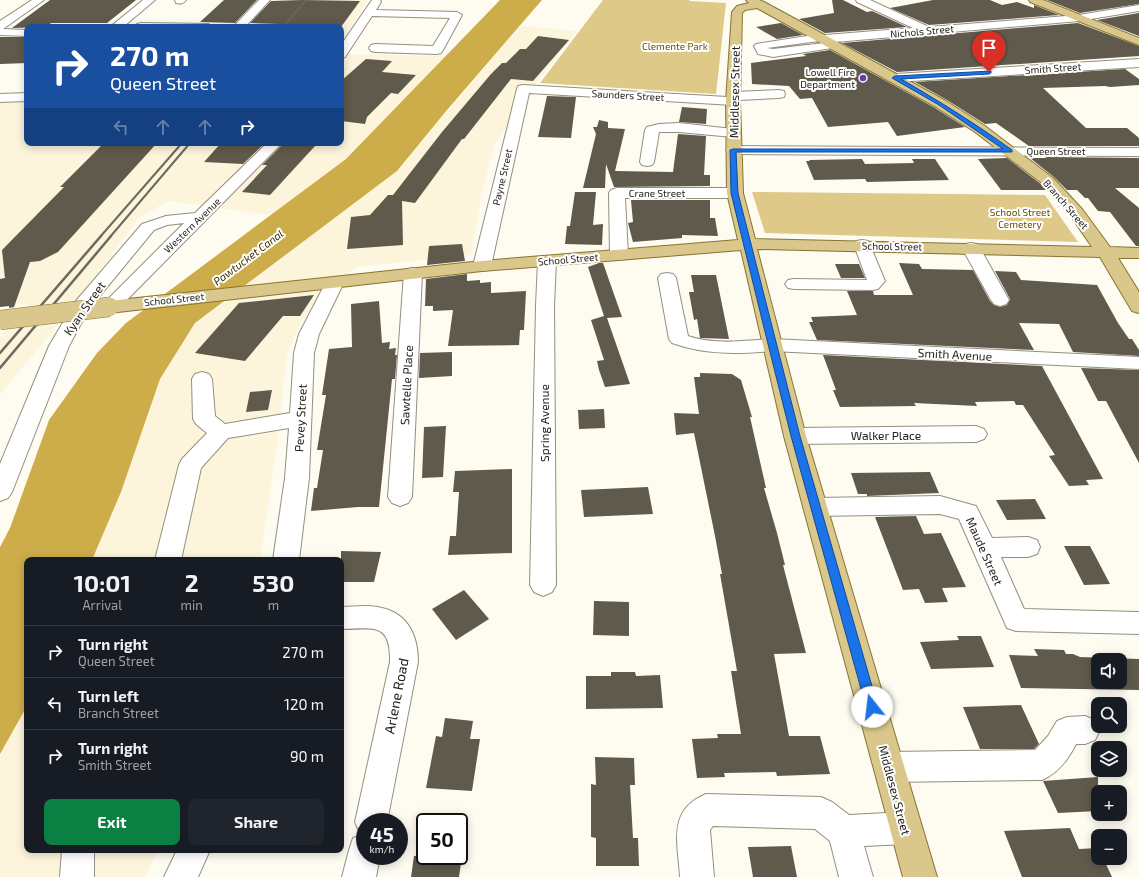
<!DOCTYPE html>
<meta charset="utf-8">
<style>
:root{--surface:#171b24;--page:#20242c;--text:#f1f3f6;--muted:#9ea1a6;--line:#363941;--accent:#0b8043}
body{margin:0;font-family:"Exo 2",sans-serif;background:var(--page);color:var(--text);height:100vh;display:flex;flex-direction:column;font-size:15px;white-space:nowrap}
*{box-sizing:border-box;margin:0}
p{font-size:13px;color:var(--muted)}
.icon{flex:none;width:22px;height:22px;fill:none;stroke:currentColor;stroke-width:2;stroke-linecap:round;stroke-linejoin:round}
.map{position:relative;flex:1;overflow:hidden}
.sheet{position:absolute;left:24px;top:557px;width:320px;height:296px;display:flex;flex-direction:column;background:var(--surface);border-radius:8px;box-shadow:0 2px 10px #0003}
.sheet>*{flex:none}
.banner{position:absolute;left:24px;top:24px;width:320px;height:122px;border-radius:8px;box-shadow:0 2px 10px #0003;background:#1a4fa0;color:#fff;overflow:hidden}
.fabs{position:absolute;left:1091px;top:653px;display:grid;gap:8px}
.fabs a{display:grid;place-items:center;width:36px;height:36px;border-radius:8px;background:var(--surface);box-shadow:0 2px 10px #0003;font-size:20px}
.speed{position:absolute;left:356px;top:813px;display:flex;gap:8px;font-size:20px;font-weight:700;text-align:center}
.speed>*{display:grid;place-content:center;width:52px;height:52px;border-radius:50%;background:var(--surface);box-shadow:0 2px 10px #0003;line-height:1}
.speed small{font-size:10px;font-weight:400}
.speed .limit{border:2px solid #111;border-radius:6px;background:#fff;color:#111}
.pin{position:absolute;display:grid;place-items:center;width:34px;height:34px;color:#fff;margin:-41px -17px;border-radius:50% 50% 50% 0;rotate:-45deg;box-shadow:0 0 4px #0007}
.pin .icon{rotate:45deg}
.me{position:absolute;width:44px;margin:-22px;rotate:344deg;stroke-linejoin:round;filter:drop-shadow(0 0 3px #0008)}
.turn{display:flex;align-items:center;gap:14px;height:84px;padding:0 20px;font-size:18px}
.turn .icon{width:52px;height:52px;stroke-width:2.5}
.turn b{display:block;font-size:28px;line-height:34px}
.lanes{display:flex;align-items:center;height:38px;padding:0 20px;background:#0003;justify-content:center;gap:20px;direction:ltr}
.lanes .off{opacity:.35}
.eta{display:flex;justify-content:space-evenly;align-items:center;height:68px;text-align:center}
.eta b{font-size:24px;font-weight:700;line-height:28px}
.cta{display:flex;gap:8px;margin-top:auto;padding:8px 20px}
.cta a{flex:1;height:46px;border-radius:8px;background:var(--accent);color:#fff;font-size:16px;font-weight:700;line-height:46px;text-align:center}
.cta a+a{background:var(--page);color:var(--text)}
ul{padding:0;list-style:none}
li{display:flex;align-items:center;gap:12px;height:52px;padding:0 20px;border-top:1px solid var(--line)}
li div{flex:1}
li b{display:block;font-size:15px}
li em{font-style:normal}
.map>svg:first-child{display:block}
.built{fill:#fcf4db}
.green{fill:#dec989}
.water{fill:#cdad49}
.building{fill:#5f5a4b;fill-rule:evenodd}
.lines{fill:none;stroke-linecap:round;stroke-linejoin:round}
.minor-casing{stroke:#948f7f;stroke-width:2}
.major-casing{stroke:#897532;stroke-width:2}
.minor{fill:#fff;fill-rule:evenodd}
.major{fill:#d9c78b;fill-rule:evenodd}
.rail-far2{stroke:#6b6961;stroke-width:1.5}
.rail-far1{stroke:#6b6961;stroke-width:2}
.rail{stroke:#6b6961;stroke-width:2.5}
.major-bridge-casing{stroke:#897532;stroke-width:20;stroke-linecap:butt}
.major-bridge{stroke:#d9c78b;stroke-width:19}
.route{fill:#1a73e8;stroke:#114b97}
.poi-dot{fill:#7038ae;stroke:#fff;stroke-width:1.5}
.labels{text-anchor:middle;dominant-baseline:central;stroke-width:4;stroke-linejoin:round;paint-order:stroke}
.far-street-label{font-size:10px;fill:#24221b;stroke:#fff}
.far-park-label{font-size:10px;fill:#675200;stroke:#fff}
.far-poi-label{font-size:10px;fill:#24221b;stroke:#fff;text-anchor:end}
.far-water-label{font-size:11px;font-style:italic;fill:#3e3104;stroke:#fff}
.street-label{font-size:12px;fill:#24221b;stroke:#fff}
.near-street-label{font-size:14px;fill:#24221b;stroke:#fff}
</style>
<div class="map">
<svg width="1139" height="877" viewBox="0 0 1139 877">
<rect width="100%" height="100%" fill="#fefbf0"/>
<!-- built -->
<path class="built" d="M295,0h73l-27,42v-15h-66z
M520,26l57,5 -40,51 -42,62 -13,48 -11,63 -116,12 -52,50 -16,37 -8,76 -19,130h-168l29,-68 39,-113 35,-56 202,-152z
M341,54l105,2 -100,103 -75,56 -103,-14 -29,17 -82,108 -57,68v-57l26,-33 -26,3v-206l27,-1v43h314z
M27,706v144h131l-13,27h-145v-123z"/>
<!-- green -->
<path class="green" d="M603,0h86l1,1 36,2 -10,91 -176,-11z
M752,192l293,3 33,47 -313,-9z"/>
<!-- water -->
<path class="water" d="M500,0h42l-95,110 -50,61 -202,152 -35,56 -39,113 -29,68h-65v146l-27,48v-207l10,-19 39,-108 48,-67 29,-30 220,-164z"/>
<!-- building -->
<path class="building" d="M50,0h86l-29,23h-56l-5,4 -34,1z
M224,0h33l-22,23 -35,-1z
M302,0l58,1 -19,26h-29l2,-2 -64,-2 21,-22z
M832,0h11l24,12 5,-1 35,16 -82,6 -26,-14 35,-6z
M933,0h57l12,5 15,-3 17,6v-3l25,10 -130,10 -39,-17z
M1047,0h92v4l-59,9z
M1139,13v23l-42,-16z
M781,23l22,12 -26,4 -21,-12z
M1078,23l61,23v10l-242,16 -55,-29z
M538,36l31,4 -36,41 -22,-2 -47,60h-2l-47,64 -13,-2 1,44 -56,4 4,-32 19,-2 18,-20h5l49,-63 49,-58 11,-11h4l14,-14h6z
M0,37h27v26l-27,1z
M830,50l105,58 30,19 -68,9 -9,-14 -60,5 -16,-29 -12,1 -11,-13 -37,-2 -1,-21 55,-7 -3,-2z
M366,59l26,2 -10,11 34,3 -18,19 -7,-1 -24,24 -2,7 -24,-3v-40z
M1125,69l14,10v6l-29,2 -5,-1 -62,2 43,40h41l12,10v8h-110l-33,-23 -11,1 -38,-24 -32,-18z
M547,96l29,1 -5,41 -33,-1z
M682,107l25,2 -1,15 -27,-2z
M599,120l9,2v6l17,1 -10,42 58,1 5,-38 28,2 -2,39h6v11l-96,1 -8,-23 -1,24h-22l13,-54 -3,-7h4z
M104,143h53l-99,109 -18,9 -10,1 -16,45 -5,1v-2l-9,1v-28l5,-1 -3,-28 62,-63h-4z
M221,143h44l-22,21 -39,-2z
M284,143l31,3 -45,49 -28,-3 25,-27h-5z
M1045,157l94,1v30h-24l24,20v38h-3l-26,-34 -12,-1 -10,-13h-3l-8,-8h-10l-13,-13 -24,-19h17z
M1007,158l35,27 4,5h-45l-23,-31z
M862,159l3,5 49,-1 -2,-4h23l14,21 -82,2 -2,-3 -51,1 -8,-19h4l-1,-1z
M575,192h21l-3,33 10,-1 -1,21 -37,-1 2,-18h3z
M631,200h79v18h5l3,18 -36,-1v3l-49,4 -5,-19 5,-1z
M462,244l3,17 -38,4 2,-19z
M599,263h4l19,54 -15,1 23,66 -25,3 -6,-17 -2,-9 7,-1 -13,-40 13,-4 -16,-49z
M899,263l20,1 3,5 51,1 17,31 4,4 6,2 7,-2 3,-6 -15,-28 21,1 5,8 76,5 21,38 11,16h3l7,11v6l-66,-4 -14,-28 -40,-1 15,27 -217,-10 -8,-18h4l-2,-5 46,-2 -10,-24h26l1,4h39z
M835,264h24l6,14h-24z
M467,274v7l13,-1v3l11,-1v11l35,-2 -2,39h-4l-1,15 -71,1 5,-36 -20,1v-5h-8l1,-27z
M691,275h25l13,64 -29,-1 -3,-19 -3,1 -5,-28h5z
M314,295l-14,21h-17l-38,45 -50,-8 44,-50z
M379,301l3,42 8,-1 -1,7 7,-1 -1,7h2l-2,24h-3l-13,128h-21l-47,4 3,-23h3l6,-38h-6l9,-55h-4l7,-46 23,-2 -1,-43z
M452,352v24l-33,2 1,-25z
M823,355l219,11 61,113 -17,1 3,5 -20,1 -20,-30 6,-1 -32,-50h-7l-2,-4 -39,1 2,4 -63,-3 2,3 -76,1 -7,-17h3z
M1081,368l58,2v93l-33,-62h-8z
M700,373l32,1 9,6 11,37h-2l16,71h-2l13,45 8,32h-2l23,88 -32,1 15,82h31l10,38 -53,2 -1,-4 -52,1 1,4 -28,1 -5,-39 26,-1 -1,-4h24l-10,-63h6l-17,-97h2l-7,-38 -21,-103 -18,2 -2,-22 25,1 -5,-37h6z
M272,390l-4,20 -22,2 4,-20z
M604,409l1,19 -26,1 -1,-19z
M446,426l-3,51 -21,1 2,-51z
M512,469v84l-64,2 2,-19h6l3,-44h-6l2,-21z
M930,472l9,21 -72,3v-2h-9l-7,-21z
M648,487l5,27 -69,3 -3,-27z
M1035,499l11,20 -39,1 -11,-20z
M916,516l8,18 17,-1 25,54 -24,1 6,14 -23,1 -6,-14 -16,1 -28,-73z
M1064,546h26l20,38 -26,1z
M341,551l40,1 -7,30h-33z
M464,590l25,29 -33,21 -24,-31z
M594,601l35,1v34l-36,-1z
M957,636h24l13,31 -63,2 -11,-27 39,-2z
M1034,649l30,1 2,4h7l7,3 59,2v31l-118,-2 -12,-33 29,1zM1098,660h22v22h-22z
M611,672h24l1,4 24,-1 3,33 -77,1v-33h25z
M1021,705l18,39 -5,5h-54l-17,-42z
M445,718l28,3 -3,18h10l-8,52 -46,-3 10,-52 6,1z
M595,757l39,1 1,27h-5l3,53h5l1,28h-43v-28l-5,-1v-53l5,1z
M1098,777v34l-40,2 -15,-32z
M1070,828l9,21 19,-1v10h5l9,19h-90l-18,-46z
M791,846l6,31h-44l-5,-30z
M414,856h48l-3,21h-48z"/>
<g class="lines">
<defs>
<path id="minor" d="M32,0h12l-41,29 24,1v6l-27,-1v-14z
M143,0h12l-32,27h-13z
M175,0h11c-3,4 -5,4 -10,3z
M259,0h11l-25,27h-12z
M372,0h8l1,2 -5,8 81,2 5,3 -19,35 -2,3 -4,1 -62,-2 -4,-1 -2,-3 2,-3 4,-1 58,2 17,-28 -78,-2 -27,41 -4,1v-13z
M856,0h14l59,27 150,-12 60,-10v6l-60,10 -244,21 4,1 2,2 -2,2 -66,10 -15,-3 -4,-8 2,-2 64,-10 5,1 88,-7 -56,-26zM819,41l5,1h9l-60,7 -6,-1z
M141,23l67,1 6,3h-78l1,-3z
M1139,59v8l-244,15 -4,-1 -2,-3 2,-3 4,-1z
M523,85l204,12 1,-4 5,-1 46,-2 5,1 1,3 -1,3 -5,1 -40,2 -1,4 -5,1 -204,-12 -38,173 -3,4 -6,1 -6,-1 -3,-4 44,-177 1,-3z
M27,93v8l-27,1v-8z
M679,123l54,6 5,1 2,3 -2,3 -5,1 -54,-5h-20l-5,30 -2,3 -5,1 -5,-1 -2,-3 5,-32 2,-3 12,-3z
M267,143h15l-166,168 -7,2 -7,-2 -2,-4 84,-84 -17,2 -13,5 -64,78 -13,23 -8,15 -57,146 -4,6 -8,3v-37l49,-118 26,-44 67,-78 24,-8 29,-3z
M733,146l406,2v8l-406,-2 -5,-1 -2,-3 2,-3z
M617,188h118l6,2 2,3 -2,3 -6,2h-110l3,57 -3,4 -6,1 -6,-1 -3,-4 -1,-62 2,-3z
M862,240l6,1 2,4 15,36 -7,8 -6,1 -78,-1 -6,-1 -3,-4 3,-4 6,-1 73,1 -13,-35 2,-4z
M971,243l6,1 3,4 29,52 -3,4 -6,2 -6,-2 -3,-4 -29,-52 3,-4z
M547,256l6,1 3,4 -2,45 2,279 -4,7 -9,4 -9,-4 -4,-7 6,-279 2,-45 3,-4z
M413,268l6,1 3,4 -10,224 -4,6 -8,3 -8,-3 -4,-6 16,-224 3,-4z
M667,273l6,1 3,4 12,58c27,9 56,5 84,3l367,18v12l-367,-18c-35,3 -66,4 -100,-8l-3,-4 -11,-61 3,-4z
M335,277l6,1 3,4 -25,52 -5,19 -5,125 -10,82h-26l12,-82 4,-50 -61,10 -27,30 -20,92h-26l24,-95 3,-6 25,-26 -11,-9 -3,-5 -1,-40 3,-5 7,-2 7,2 3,5 3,37 10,8 65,-11 4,-60 5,-19 27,-52 3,-4z
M976,426l8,3 3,5 -3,5 -8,3 -181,2 -8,-3 -3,-5 3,-5 8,-3z
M940,496l36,10 16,32 36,-1 9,3 3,7 -3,7 -9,3h-27l23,52 113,3h2v22l-123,-3 -9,-3 -48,-109 -19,-5 -125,2 -8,-3 -4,-6 4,-6 8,-3z
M365,606c36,0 53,21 53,56l-31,160h-22v34h15l-4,21h-34l7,-27 4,-12 10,-3 -3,-2 -5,-11 35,-160c1,-41 -18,-33 -49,-33v-22z
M1085,716l10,4 5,10 -5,10 -10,4h-9c-8,16 -18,29 -34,36l-153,2 -11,-5 -4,-10 4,-10 11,-5 146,-2 13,-14 9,-15 10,-4z
M706,794l115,3 11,5 17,13 57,-3 11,5 5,11 -5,11 -11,5 -42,2 9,31h-34l-9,-36 -15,-12 -102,-3 -3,4 4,47h-34c-2,-34 -13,-67 26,-83z
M62,850h32v27h-34z
M177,850h33l-12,27h-34z"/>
<path id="major" d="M746,0h13l5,2 182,99 39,25 68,52 29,31 28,38 29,1v10h-21l21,34v21l-7,-2 -32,-54 -343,-8 49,187 131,441h-34l-119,-441 -43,-186 -259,21 -373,42 -7,-2 -2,-4 2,-4 7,-2 373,-40 256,-21 -11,-47 -1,-92 6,-89 5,-6 12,-3zM757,8l179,99 39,25 68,52 27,31 22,32 -337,-8 -12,-46 -3,-92 2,-88 3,-3z
M1029,0h14l96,38v7l-109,-43z"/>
</defs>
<!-- minor casing -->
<use href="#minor" class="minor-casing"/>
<!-- major casing -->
<use href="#major" class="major-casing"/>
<!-- minor -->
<use href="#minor" class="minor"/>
<!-- major -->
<use href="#major" class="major"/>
<!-- rail-far2 -->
<path class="rail-far2" d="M283,27l23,-27"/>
<!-- rail-far1 -->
<path class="rail-far1" d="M100,237l82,-94
M110,237l80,-94"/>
<!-- rail -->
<path class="rail" d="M0,353l101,-117
M0,368l111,-132"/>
<defs>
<path id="major-bridge" d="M0,320l109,-13"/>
</defs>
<!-- major-bridge casing -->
<use href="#major-bridge" class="major-bridge-casing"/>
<!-- major-bridge -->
<use href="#major-bridge" class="major-bridge"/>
</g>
<!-- route -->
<path class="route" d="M991,71v2l-2,1 -88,5c38,22 75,45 111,71v2h-276l2,41 62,243 78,271 -2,4 -4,2 -4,-2 -2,-4 -75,-271 -23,-92 -37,-151 -1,-43 3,-1h270l-64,-44 -47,-27 3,-2z"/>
<!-- markers -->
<circle class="poi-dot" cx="863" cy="78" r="4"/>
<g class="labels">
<!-- far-street labels -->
<g class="far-street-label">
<text transform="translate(922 31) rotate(-5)">Nichols Street</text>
<text transform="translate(1053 68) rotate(-4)">Smith Street</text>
<text transform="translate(628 95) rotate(3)">Saunders Street</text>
<text x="1056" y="151">Queen Street</text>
<text transform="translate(502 177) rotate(-77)">Payne Street</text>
<text x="657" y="193">Crane Street</text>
<text transform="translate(1066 204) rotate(49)">Branch Street</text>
<text transform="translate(192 225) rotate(-44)">Western Avenue</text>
<text transform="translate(892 246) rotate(1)">School Street</text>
<text transform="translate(568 259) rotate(-5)">School Street</text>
<text transform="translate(174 299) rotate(-6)">School Street</text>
</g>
<!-- far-park labels -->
<g class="far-park-label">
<text x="675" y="46">Clemente Park</text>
<text x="1020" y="212">School Street<tspan x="1020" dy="12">Cemetery</tspan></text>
</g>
<!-- far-poi labels -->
<g class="far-poi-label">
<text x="855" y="72">Lowell Fire<tspan x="855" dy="12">Department</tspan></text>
</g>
<!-- far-water labels -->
<g class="far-water-label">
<text transform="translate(248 257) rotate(-37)">Pawtucket Canal</text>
</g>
<!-- street labels -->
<g class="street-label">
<text transform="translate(734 92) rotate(-89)">Middlesex Street</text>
<text transform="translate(84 308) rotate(-55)">Kyan Street</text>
<text transform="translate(955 354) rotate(3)">Smith Avenue</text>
<text transform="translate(406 385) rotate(-87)">Sawtelle Place</text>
<text transform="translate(300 418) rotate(-87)">Pevey Street</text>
<text transform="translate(544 423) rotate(-90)">Spring Avenue</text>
<text x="886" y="435">Walker Place</text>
<text transform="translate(985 551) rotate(66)">Maude Street</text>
<text transform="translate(895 790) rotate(75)">Middlesex Street</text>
</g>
<!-- near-street labels -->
<g class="near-street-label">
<text transform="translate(396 696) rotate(-79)">Arlene Road</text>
</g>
</g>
</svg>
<div class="fabs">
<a><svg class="icon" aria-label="sound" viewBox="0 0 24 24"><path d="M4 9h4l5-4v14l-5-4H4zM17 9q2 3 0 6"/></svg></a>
<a><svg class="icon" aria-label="search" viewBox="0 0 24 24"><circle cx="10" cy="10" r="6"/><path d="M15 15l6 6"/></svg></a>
<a><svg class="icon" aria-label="layers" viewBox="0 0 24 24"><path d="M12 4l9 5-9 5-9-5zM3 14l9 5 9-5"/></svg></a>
<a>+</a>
<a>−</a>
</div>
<div class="speed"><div>45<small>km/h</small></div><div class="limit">50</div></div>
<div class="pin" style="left:989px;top:72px;background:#d93025"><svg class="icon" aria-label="arrive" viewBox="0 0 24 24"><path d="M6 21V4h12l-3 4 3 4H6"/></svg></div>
<svg class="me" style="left:872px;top:707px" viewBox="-20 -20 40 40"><circle r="19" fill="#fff"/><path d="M0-13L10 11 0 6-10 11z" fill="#1a73e8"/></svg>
<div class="banner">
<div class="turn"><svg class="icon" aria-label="right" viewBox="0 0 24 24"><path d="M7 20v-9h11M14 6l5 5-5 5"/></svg><div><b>270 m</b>Queen Street</div></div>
<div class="lanes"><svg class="icon off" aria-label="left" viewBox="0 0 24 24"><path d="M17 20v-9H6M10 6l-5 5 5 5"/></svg><svg class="icon off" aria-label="ahead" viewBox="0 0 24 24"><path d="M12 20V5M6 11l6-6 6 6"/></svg><svg class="icon off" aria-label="ahead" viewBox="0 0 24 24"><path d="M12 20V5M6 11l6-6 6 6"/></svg><svg class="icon" aria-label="right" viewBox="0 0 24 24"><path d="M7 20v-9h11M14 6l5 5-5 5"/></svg></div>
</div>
<section class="sheet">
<div class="eta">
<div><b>10:01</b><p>Arrival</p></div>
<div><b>2</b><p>min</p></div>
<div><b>530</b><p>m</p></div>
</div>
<ul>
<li><svg class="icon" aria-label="right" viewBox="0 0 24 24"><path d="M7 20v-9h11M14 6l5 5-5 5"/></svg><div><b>Turn right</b><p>Queen Street</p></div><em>270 m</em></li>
<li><svg class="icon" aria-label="left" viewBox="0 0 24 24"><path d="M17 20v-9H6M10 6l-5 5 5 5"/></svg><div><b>Turn left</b><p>Branch Street</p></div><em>120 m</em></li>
<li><svg class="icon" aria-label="right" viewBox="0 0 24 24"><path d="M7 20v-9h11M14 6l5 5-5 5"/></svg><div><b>Turn right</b><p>Smith Street</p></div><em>90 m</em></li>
</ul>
<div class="cta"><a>Exit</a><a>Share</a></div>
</section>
</div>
